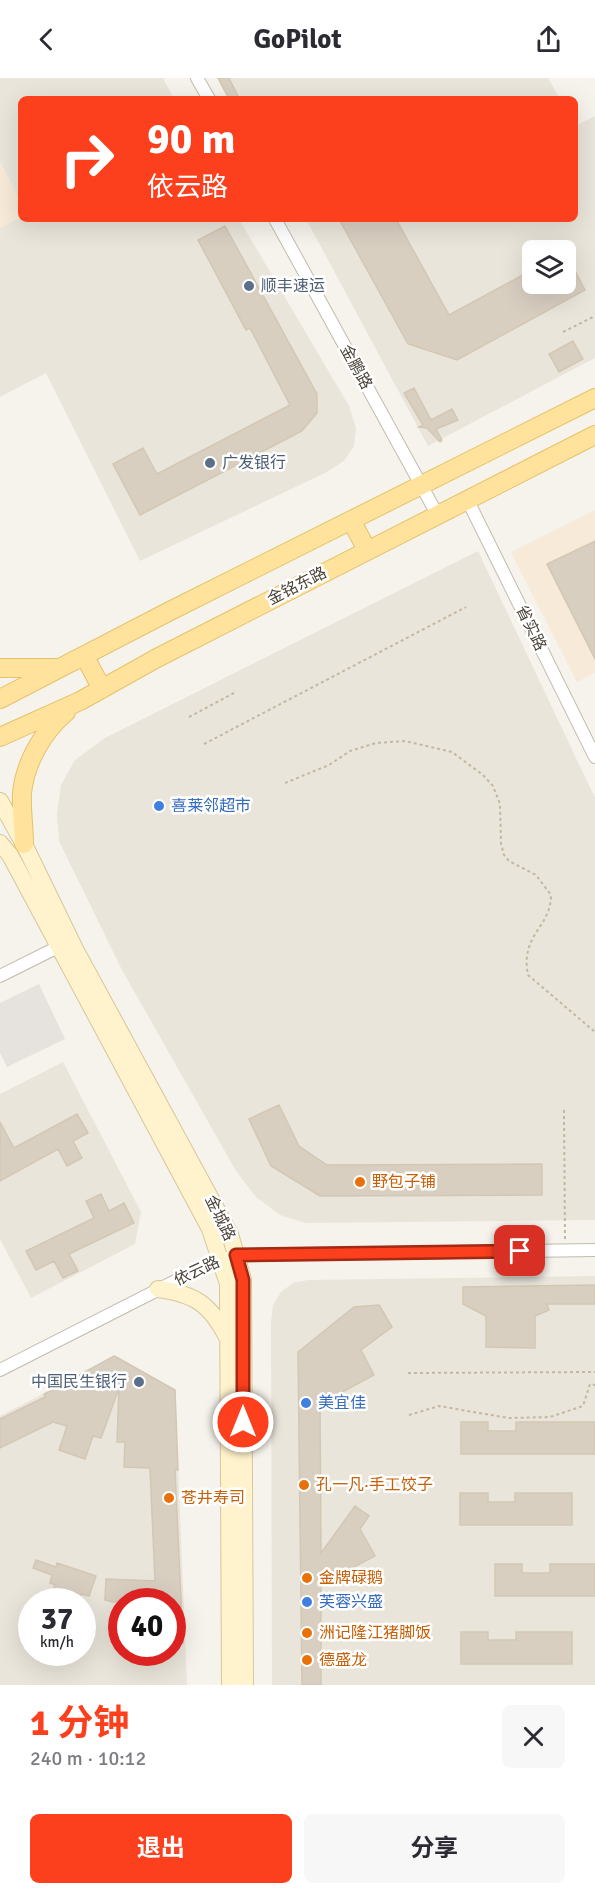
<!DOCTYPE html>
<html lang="zh">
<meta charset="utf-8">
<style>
:root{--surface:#fff;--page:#f7f7f7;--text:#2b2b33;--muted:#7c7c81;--accent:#fc3f1d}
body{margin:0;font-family:Signika,"Noto Sans SC",sans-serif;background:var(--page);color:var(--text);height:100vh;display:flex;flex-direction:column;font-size:22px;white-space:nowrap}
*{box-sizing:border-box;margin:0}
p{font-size:20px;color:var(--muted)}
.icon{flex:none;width:33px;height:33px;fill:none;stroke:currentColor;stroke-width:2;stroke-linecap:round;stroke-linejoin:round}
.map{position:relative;height:1607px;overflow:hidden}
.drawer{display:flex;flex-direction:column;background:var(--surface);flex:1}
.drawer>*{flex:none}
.hud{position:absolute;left:18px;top:18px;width:560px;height:126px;border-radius:9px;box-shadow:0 6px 24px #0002;background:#fc3f1d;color:#fff;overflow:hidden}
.controls{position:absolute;left:522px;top:162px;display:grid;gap:12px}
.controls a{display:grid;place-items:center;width:54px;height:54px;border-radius:9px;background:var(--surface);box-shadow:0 6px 24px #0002;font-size:30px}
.speed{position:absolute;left:18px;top:1510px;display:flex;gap:12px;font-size:30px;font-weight:700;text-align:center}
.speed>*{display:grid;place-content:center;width:78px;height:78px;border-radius:50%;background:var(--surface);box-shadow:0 6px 24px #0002;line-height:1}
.speed small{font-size:15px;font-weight:400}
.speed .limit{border:9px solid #d22;background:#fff;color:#111}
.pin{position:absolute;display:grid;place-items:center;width:51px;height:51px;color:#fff;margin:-26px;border-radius:12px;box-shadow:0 3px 9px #0006}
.me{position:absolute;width:66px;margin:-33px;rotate:0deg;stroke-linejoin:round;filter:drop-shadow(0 0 4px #0008)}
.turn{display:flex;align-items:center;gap:21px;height:126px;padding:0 30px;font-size:27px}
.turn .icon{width:78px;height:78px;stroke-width:2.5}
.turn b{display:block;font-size:42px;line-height:51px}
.round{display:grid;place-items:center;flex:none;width:63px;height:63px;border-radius:9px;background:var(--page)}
.headline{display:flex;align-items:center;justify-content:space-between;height:102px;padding:0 30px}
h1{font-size:36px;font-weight:700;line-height:45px;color:var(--accent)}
.action{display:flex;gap:12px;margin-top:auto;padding:12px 30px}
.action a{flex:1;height:69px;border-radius:9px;background:var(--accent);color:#fff;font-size:24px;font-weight:700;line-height:69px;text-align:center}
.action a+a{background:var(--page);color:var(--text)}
header{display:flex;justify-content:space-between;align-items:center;height:78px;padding:0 30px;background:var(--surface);font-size:27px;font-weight:700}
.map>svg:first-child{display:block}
.residential{fill:#eae5da;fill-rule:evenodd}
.commercial{fill:#f7ead8}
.industrial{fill:#e6e2dd}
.building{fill:#d8cfc1;stroke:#d3c7b4;stroke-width:1.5}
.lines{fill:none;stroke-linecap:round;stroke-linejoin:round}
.street-casing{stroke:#c2bbae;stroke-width:14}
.secondary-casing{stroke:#d6c79b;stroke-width:18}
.primary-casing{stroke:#e6c16a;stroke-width:20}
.path{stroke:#c4b79f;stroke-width:2;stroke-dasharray:3 3;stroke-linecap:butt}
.street{stroke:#fff;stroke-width:12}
.secondary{stroke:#fff3cd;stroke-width:16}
.primary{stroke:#ffe39c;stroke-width:18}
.route-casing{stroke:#a42913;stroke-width:15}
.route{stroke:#fc3f1d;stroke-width:10}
.service-dot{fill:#5c6f8a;stroke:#fff;stroke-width:2}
.shop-dot{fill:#3f7fe0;stroke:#fff;stroke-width:2}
.food-dot{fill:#e8710a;stroke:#fff;stroke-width:2}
.labels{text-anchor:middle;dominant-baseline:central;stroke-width:5;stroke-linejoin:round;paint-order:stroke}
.service-label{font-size:16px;fill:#4e5e75;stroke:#fff;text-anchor:start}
.street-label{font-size:16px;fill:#4b4439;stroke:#fff}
.shop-label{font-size:16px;fill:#366cbe;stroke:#fff;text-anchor:start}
.food-label{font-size:16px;fill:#c56008;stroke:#fff;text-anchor:start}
</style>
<header><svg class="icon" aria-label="back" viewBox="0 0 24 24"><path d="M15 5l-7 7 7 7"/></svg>GoPilot<svg class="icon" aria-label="share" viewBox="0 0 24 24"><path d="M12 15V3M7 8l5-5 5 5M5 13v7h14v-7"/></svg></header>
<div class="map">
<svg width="595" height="1607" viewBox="0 0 595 1607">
<rect width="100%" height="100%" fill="#f6f3ec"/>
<!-- residential -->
<path class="residential" d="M0,0h163l11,21h-153v103l-21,-40z
M230,0h318l12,21h-318z
M595,38v242l-167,88 -122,-227h268l1,-93zM532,172h34v34h-34z
M21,139v2h218l110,187 7,22 -2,18 -10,15 -17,11 -187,89 -94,-188 -46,24v-169z
M478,473l117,247v422l-290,3 -25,-8 -24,-18 -20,-26 -114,-201 -63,-129 -2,-27 4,-29 14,-25 30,-22z
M63,984l78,150 -6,32 -104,54 -31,-59v-145z
M595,1198v409h-323l-1,-362 2,-18 8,-13 12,-9 15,-3z
M117,1278l58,34 12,295h-187v-269zM32,1524h50v51h-50zM122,1524h50v51h-50z"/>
<!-- commercial -->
<path class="commercial" d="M0,84l21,40v15l-21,11z
M595,432v163l-18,9 -66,-130z"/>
<!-- industrial -->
<path class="industrial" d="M39,906l26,55 -58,28 -7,-14v-50z"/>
<!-- building -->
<path class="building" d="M218,0h11l11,21h-11z
M339,141h57l53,96 83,-45v14h34v-30l19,36 -128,70 -49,-16z
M225,148l92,168v19l-15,18 -162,84 -27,-51 30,-16 14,26 133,-69 -40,-77 -4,2 -48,-90z
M573,263l10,18 -24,13 -10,-18z
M414,310l17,32 21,-11 6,11 -22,9 6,11 -2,2 -13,-14 -8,-1 4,-2 -19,-32z
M595,463v118l-48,-95z
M279,1027l20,41 28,19 215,-1v31l-222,1 -49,-30 -22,-47z
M77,1036l11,19 -15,8 9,17 -15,8 -9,-17 -58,32v-59l14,26z
M101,1116l8,17 15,-8 10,20 -65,31 9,17 -15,7 -9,-17 -18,9 -10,-19 68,-33 -8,-17z
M595,1207v19h-48l2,6 -14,6v32l-49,-1v-31l-23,-12v-17z
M379,1227l13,22 -31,23 13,25 -54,29 1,149 34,-47 14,10 -9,13 15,27 -54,28v101h-19l-4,-333 56,-45z
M114,1278l61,34 3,80h-3l8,173h-11v-41h-59l-8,-2 1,-21 49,2 -5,-113 -26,-1 1,-25h-8l2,-54 -18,50 -8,-2 -8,23 -26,-9 8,-24 -14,-4 -53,26v-29l45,-22 -1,-3z
M461,1344h27v9h28v-9h79v32h-134z
M460,1415h28v9h27v-9h57v32h-112z
M36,1482l20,7 1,-4 39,13 -7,20 -8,-2 -2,8h-30l6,-17 -5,-2 2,-8 -19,-7z
M495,1486h27v9h28v-9h45v32h-100z
M461,1554h27v8h28v-8h56v32h-111z"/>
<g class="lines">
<defs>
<path id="street" d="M197,0l12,21
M275,141l162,295
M467,421l128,258
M0,898l58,-29
M0,1292l199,-101 37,-14 359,-5"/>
<path id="secondary" d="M0,723l24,43 51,105 155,285 13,46 2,405
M0,765l10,12 200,374 18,55 2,401
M158,1211c37,5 52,15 69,48"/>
<path id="primary" d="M351,442l16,30
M85,579l17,32
M0,590h60
M0,621l170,-88 425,-213
M0,659l80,-36 77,-43 438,-223
M24,766c0,-17 -3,-35 -2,-51 3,-30 21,-62 44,-81"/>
</defs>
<!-- street casing -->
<use href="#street" class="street-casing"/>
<!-- secondary casing -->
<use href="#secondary" class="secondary-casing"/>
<!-- primary casing -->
<use href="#primary" class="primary-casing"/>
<!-- path -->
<path class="path" d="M563,254l32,-16
M189,639l45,-24
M204,666l262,-137
M285,705l44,-18 21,-14 26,-8 29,-2 47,11 31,23 10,11 7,18 1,40 3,11 5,6 27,14 15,20c0,33 -31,39 -23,80l67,57
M564,1032l1,129
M408,1295l187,-1
M409,1337l30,-9 69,12 42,-1 33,-11 7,-22 5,1"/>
<!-- street -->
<use href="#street" class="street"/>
<!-- secondary -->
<use href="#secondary" class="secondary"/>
<!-- primary -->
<use href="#primary" class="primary"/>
</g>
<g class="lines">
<defs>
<path id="route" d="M243,1344v-142l-7,-25 284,-4"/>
</defs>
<!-- route casing -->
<use href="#route" class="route-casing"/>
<!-- route -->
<use href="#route" class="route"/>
</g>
<!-- markers -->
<g class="service-dot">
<circle cx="249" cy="208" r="6"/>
<circle cx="210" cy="385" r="6"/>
<circle cx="139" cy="1304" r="6"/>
</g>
<g class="shop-dot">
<circle cx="159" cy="728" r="6"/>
<circle cx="306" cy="1325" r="6"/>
<circle cx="307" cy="1524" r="6"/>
</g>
<g class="food-dot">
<circle cx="360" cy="1104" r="6"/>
<circle cx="304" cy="1407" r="6"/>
<circle cx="169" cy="1420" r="6"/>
<circle cx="307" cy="1500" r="6"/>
<circle cx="307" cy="1555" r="6"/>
<circle cx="307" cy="1582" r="6"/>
</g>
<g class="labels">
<!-- service labels -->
<g class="service-label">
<text x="261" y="208">顺丰速运</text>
<text x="222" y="385">广发银行</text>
<text x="127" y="1304" text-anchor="end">中国民生银行</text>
</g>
<!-- street labels -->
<g class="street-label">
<text transform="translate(356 289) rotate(61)">金鹏路</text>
<text transform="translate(297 508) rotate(-27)">金铭东路</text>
<text transform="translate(531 550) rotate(64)">省实路</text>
<text transform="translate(220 1140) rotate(64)">金城路</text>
<text transform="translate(197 1193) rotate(-25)">依云路</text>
</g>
<!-- shop labels -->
<g class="shop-label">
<text x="171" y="728">喜莱邻超市</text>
<text x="318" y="1325">美宜佳</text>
<text x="319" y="1524">芙蓉兴盛</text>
</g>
<!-- food labels -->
<g class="food-label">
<text x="372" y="1104">野包子铺</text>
<text x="316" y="1407">孔一凡·手工饺子</text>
<text x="181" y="1420">苍井寿司</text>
<text x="319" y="1500">金牌碌鹅</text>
<text x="319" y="1555">洲记隆江猪脚饭</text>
<text x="319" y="1582">德盛龙</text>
</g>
</g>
</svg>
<div class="controls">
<a><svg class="icon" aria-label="layers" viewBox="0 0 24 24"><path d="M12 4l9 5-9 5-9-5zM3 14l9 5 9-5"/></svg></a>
</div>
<div class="speed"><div>37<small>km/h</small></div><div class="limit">40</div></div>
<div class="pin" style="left:520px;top:1173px;background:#d93025"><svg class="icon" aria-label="arrive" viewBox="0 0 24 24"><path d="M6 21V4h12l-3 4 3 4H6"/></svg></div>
<svg class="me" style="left:243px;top:1344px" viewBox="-20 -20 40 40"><circle r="17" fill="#fc3f1d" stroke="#fff" stroke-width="3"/><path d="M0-11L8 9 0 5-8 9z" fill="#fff"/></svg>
<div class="hud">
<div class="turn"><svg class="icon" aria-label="right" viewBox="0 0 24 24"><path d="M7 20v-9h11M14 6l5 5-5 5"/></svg><div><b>90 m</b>依云路</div></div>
</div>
</div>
<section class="drawer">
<div class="headline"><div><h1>1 分钟</h1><p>240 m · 10:12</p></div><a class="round"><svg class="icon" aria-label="close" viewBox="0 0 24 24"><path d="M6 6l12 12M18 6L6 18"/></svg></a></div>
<div class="action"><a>退出</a><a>分享</a></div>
</section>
